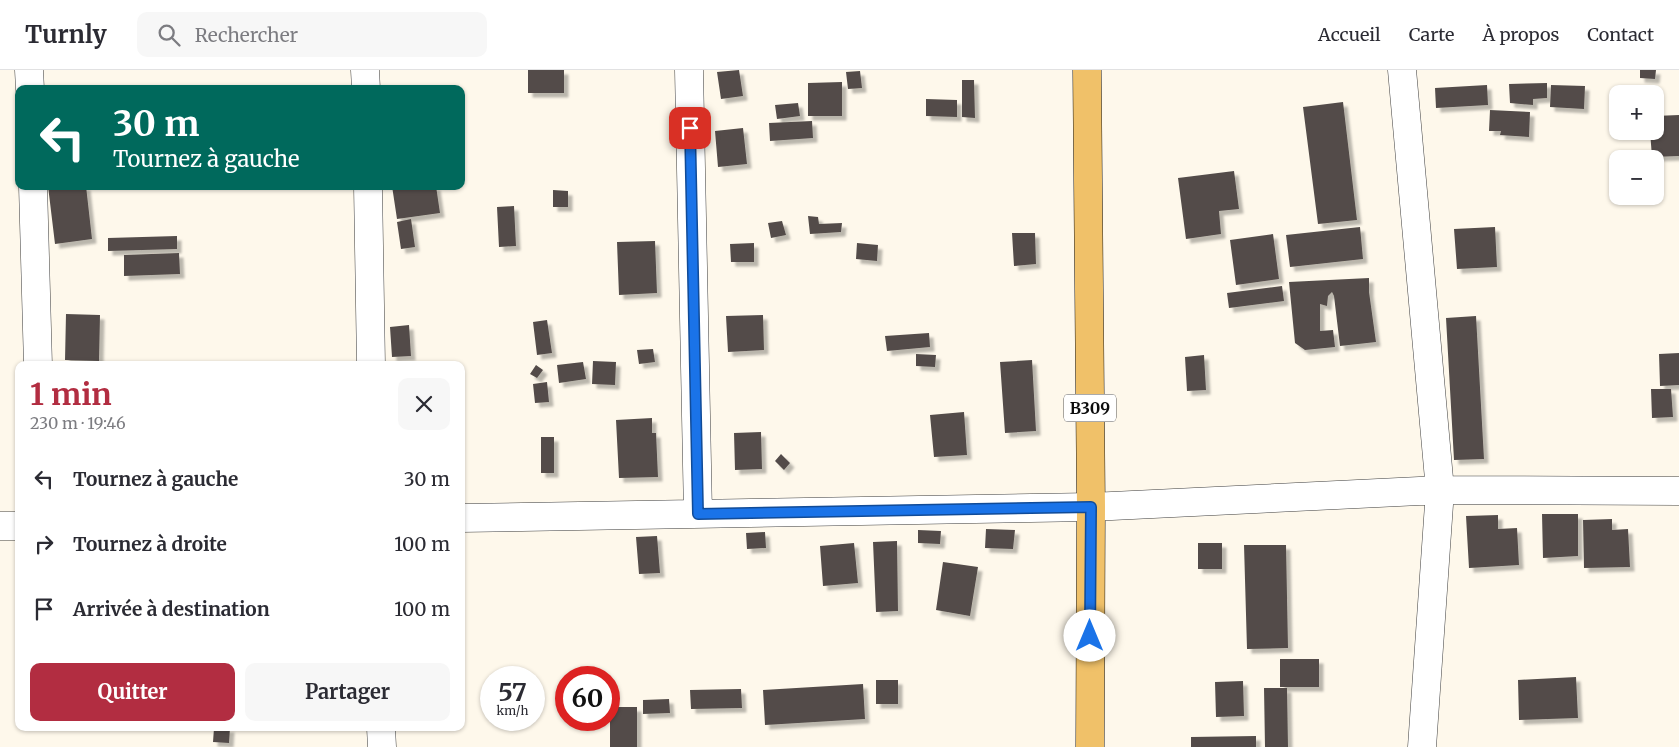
<!DOCTYPE html>
<html lang="fr">
<meta charset="utf-8">
<style>
:root{--surface:#fff;--page:#f7f7f7;--text:#2b2b33;--muted:#7c7c81;--line:#e1e1e2;--accent:#b22d41}
body{margin:0;font-family:Merriweather,serif;background:var(--page);color:var(--text);height:100vh;display:flex;flex-direction:column;font-size:19px;white-space:nowrap}
*{box-sizing:border-box;margin:0}
p{font-size:16px;color:var(--muted)}
.icon{flex:none;width:28px;height:28px;fill:none;stroke:currentColor;stroke-width:2;stroke-linecap:round;stroke-linejoin:round}
.map{position:relative;flex:1;overflow:hidden}
.panel{position:absolute;left:15px;top:291px;width:450px;height:370px;display:flex;flex-direction:column;background:var(--surface);border-radius:10px;box-shadow:0 1px 4px #0004}
.panel>*{flex:none}
.top-card{position:absolute;left:15px;top:15px;width:450px;height:105px;border-radius:10px;box-shadow:0 1px 4px #0004;background:#00695c;color:#fff;overflow:hidden}
.tools{position:absolute;left:1609px;top:15px;display:grid;gap:10px}
.tools a{display:grid;place-items:center;width:55px;height:55px;border-radius:10px;background:var(--surface);box-shadow:0 1px 4px #0004;font-size:25px}
.speed{position:absolute;left:480px;top:596px;display:flex;gap:10px;font-size:25px;font-weight:700;text-align:center}
.speed>*{display:grid;place-content:center;width:65px;height:65px;border-radius:50%;background:var(--surface);box-shadow:0 1px 4px #0004;line-height:1}
.speed small{font-size:12px;font-weight:400}
.speed .limit{border:8px solid #d22;background:#fff;color:#111}
.pin{position:absolute;display:grid;place-items:center;width:42px;height:42px;color:#fff;margin:-21px;border-radius:10px;box-shadow:0 2px 8px #0006}
.me{position:absolute;width:55px;margin:-28px;rotate:0deg;stroke-linejoin:round;filter:drop-shadow(0 0 4px #0008)}
.turn{display:flex;align-items:center;gap:18px;height:105px;padding:0 15px;font-size:22px}
.turn .icon{width:65px;height:65px;stroke-width:2.5}
.turn b{display:block;font-size:35px;line-height:42px}
.round{display:grid;place-items:center;flex:none;width:52px;height:52px;border-radius:10px;background:var(--page)}
.headline{display:flex;align-items:center;justify-content:space-between;height:85px;padding:0 15px}
h1{font-size:30px;font-weight:700;line-height:38px;color:var(--accent)}
.button{display:flex;gap:10px;margin-top:auto;padding:10px 15px}
.button a{flex:1;height:58px;border-radius:10px;background:var(--accent);color:#fff;font-size:20px;font-weight:700;line-height:58px;text-align:center}
.button a+a{background:var(--page);color:var(--text)}
ul{padding:0;list-style:none}
li{display:flex;align-items:center;gap:15px;height:65px;padding:0 15px}
li div{flex:1}
li b{display:block;font-size:19px}
li em{font-style:normal}
header{display:flex;align-items:center;gap:30px;box-sizing:border-box;height:70px;padding:0 25px;background:var(--surface);border-bottom:1px solid var(--line)}
header strong{font-size:24px}
nav{display:flex;gap:28px;margin-inline-start:auto;font-size:18px}
.search{width:350px;height:45px;background:var(--page);display:flex;align-items:center;gap:12px;box-sizing:border-box;padding:0 18px;border-radius:10px;color:var(--muted);font-size:19px}
.map>svg:first-child{display:block}
.building{fill:#534c49;filter:url(#shadow)}
.lines{fill:none;stroke-linecap:round;stroke-linejoin:round}
.street-casing{stroke:#3f3f3f;stroke-width:29}
.primary-casing{stroke:#1d1d1d;stroke-width:29}
.street{stroke:#fff;stroke-width:28}
.primary{stroke:#f0c169;stroke-width:28}
.route-casing{stroke:#114b97;stroke-width:12}
.route{stroke:#1a73e8;stroke-width:9}
.labels{text-anchor:middle;dominant-baseline:central;stroke-width:5;stroke-linejoin:round;paint-order:stroke}
.shield{fill:#fff;stroke:#555;stroke-width:1}
.shield-label{font-size:16px;font-weight:bold;fill:#0c0c0c}
</style>
<header>
<strong>Turnly</strong>
<div class="search"><svg class="icon" aria-label="search" viewBox="0 0 24 24"><circle cx="10" cy="10" r="6"/><path d="M15 15l6 6"/></svg>Rechercher</div>
<nav><a>Accueil</a><a>Carte</a><a>À propos</a><a>Contact</a></nav>
</header>
<div class="map">
<svg width="1679" height="677" viewBox="0 0 1679 677">
<defs>
<filter id="shadow"><feDropShadow dx="4.5" dy="4.5" stdDeviation="1" flood-color="#0004"/></filter>
</defs>
<rect width="100%" height="100%" fill="#fef8eb"/>
<!-- building -->
<path class="building" d="M528,0h36v23h-36z
M739,0l4,26 -22,3 -4,-27z
M1640,0h16l-1,9 -15,-1z
M860,1l2,17 -14,1 -2,-17z
M962,10h12l1,38 -13,-1z
M842,12v34h-34v-33z
M1547,13v15l-14,1v6l-23,-2 -1,-19z
M1487,15l1,20 -52,3 -1,-20z
M1551,15l34,1 -1,23 -34,-2z
M926,29l31,1v17l-31,-1z
M1343,32l14,118 -39,4 -15,-117z
M798,33l2,13 -23,3 -2,-14z
M1490,40l40,2 -1,25 -29,-2 1,-4h-12z
M1679,45v41l-27,1 -2,-26h5v-15z
M812,51l1,17 -43,3 -1,-18z
M743,58l4,36 -29,3 -3,-36z
M1234,101l5,38 -20,2 2,23 -35,5 -8,-61z
M48,116h38l6,53 -37,5z
M392,116h44l4,27 -43,6z
M553,120l15,1v16h-15z
M514,136l2,40 -17,1 -2,-40z
M808,146l10,1 1,7 23,-1 -1,9 -31,2z
M411,149l4,28 -14,2 -4,-27z
M782,151l4,14 -15,3 -3,-15z
M1360,157l3,32 -73,8 -4,-32z
M1495,157l2,40 -40,2 -3,-40z
M1012,163h23l1,31 -22,2z
M1273,164l6,45 -43,6 -6,-45z
M177,166v13l-69,2v-13z
M655,171l2,52 -38,2 -2,-53z
M754,173v19h-23l-1,-18z
M857,173l21,2 -1,16 -21,-2z
M179,183l1,21 -56,2v-21z
M1369,208v14l7,50 -36,4 -6,-50 -2,-4 -4,4 -1,10 -7,-2v27l13,-1 2,17 -30,3 -10,-7 -6,-61z
M1282,216l2,15 -55,7 -2,-15z
M66,244l34,1 -1,46 -34,-1z
M763,245l1,35 -36,2 -2,-36z
M1476,246l8,143 -30,1 -8,-142z
M547,250l5,33 -15,2 -4,-33z
M409,255l2,31 -19,1 -2,-30z
M929,263l1,14 -43,4 -2,-15z
M653,279l2,13 -16,2 -2,-14z
M1679,283v32l-19,1 -1,-32z
M916,284l20,1 -1,12 -19,-1z
M1204,285l2,35 -19,1 -2,-34z
M1032,290l4,71 -31,2 -5,-71z
M593,291l23,1 -1,23 -23,-1z
M583,292l3,17 -27,4 -2,-18z
M536,295l7,5 -6,8 -7,-4z
M547,312l2,20 -14,1 -2,-19z
M1651,319h20l2,28 -21,1z
M964,342l3,43 -33,2 -4,-42z
M652,348v15h4l2,44 -39,1 -3,-58z
M761,362l1,37 -27,1 -1,-37z
M541,367h13v36h-13z
M781,384l9,9 -6,7 -9,-9z
M1542,444h36v42l-35,2z
M1498,445v14l19,-1 2,37 -50,3 -3,-52z
M1612,449v11l16,-1 2,38 -46,1 -1,-48z
M986,459l29,1 -2,19 -28,-1z
M918,460l23,1 -1,13 -22,-1z
M765,462l1,16 -19,1 -1,-16z
M657,466l3,37 -21,1 -3,-37z
M897,471l1,70 -22,1 -3,-70z
M854,473l4,40 -35,3 -3,-40z
M1198,473h24v26h-24z
M1244,475h42l2,103 -41,1z
M943,492l35,5 -8,49 -34,-6z
M1280,589h39v28h-39z
M1576,607l2,41 -59,2 -1,-40z
M876,610h22v24h-22z
M1243,611l1,35 -28,1 -1,-35z
M863,614l2,35 -100,6 -2,-35z
M1264,618h23l1,59h-23z
M741,619l1,19 -51,1 -1,-19z
M669,629l1,14 -27,1v-14z
M610,637h27v40h-27z
M214,658h16l-1,15 -16,-1z
M1256,666v11h-65v-10z"/>
<g class="lines">
<defs>
<path id="street" d="M29,0l1,19
M365,0l1,19
M689,0l9,444
M1402,0l38,420 -18,257
M33,116l5,179
M368,116l3,179
M461,448l630,-11 349,-17 239,1
M0,456h19
M381,658l1,19"/>
<path id="primary" d="M1087,0l4,437 -1,240"/>
</defs>
<!-- street casing -->
<use href="#street" class="street-casing"/>
<!-- primary casing -->
<use href="#primary" class="primary-casing"/>
<!-- street -->
<use href="#street" class="street"/>
<!-- primary -->
<use href="#primary" class="primary"/>
</g>
<g class="lines">
<defs>
<path id="route" d="M690,58l8,386 393,-7 -1,129"/>
</defs>
<!-- route casing -->
<use href="#route" class="route-casing"/>
<!-- route -->
<use href="#route" class="route"/>
</g>
<g class="labels">
<!-- shield labels -->
<rect class="shield" x="1064" y="324.5" width="52" height="27" rx="4"/>
<g class="shield-label">
<text x="1090" y="338">B309</text>
</g>
</g>
</svg>
<div class="tools">
<a>+</a>
<a>−</a>
</div>
<div class="speed"><div>57<small>km/h</small></div><div class="limit">60</div></div>
<div class="pin" style="left:690px;top:58px;background:#d93025"><svg class="icon" aria-label="arrive" viewBox="0 0 24 24"><path d="M6 21V4h12l-3 4 3 4H6"/></svg></div>
<svg class="me" style="left:1090px;top:566px" viewBox="-20 -20 40 40"><circle r="19" fill="#fff"/><path d="M0-13L10 11 0 6-10 11z" fill="#1a73e8"/></svg>
<div class="top-card">
<div class="turn"><svg class="icon" aria-label="left" viewBox="0 0 24 24"><path d="M17 20v-9H6M10 6l-5 5 5 5"/></svg><div><b>30 m</b>Tournez à gauche</div></div>
</div>
<section class="panel">
<div class="headline"><div><h1>1 min</h1><p>230 m · 19:46</p></div><a class="round"><svg class="icon" aria-label="close" viewBox="0 0 24 24"><path d="M6 6l12 12M18 6L6 18"/></svg></a></div>
<ul>
<li><svg class="icon" aria-label="left" viewBox="0 0 24 24"><path d="M17 20v-9H6M10 6l-5 5 5 5"/></svg><div><b>Tournez à gauche</b></div><em>30 m</em></li>
<li><svg class="icon" aria-label="right" viewBox="0 0 24 24"><path d="M7 20v-9h11M14 6l5 5-5 5"/></svg><div><b>Tournez à droite</b></div><em>100 m</em></li>
<li><svg class="icon" aria-label="arrive" viewBox="0 0 24 24"><path d="M6 21V4h12l-3 4 3 4H6"/></svg><div><b>Arrivée à destination</b></div><em>100 m</em></li>
</ul>
<div class="button"><a>Quitter</a><a>Partager</a></div>
</section>
</div>
